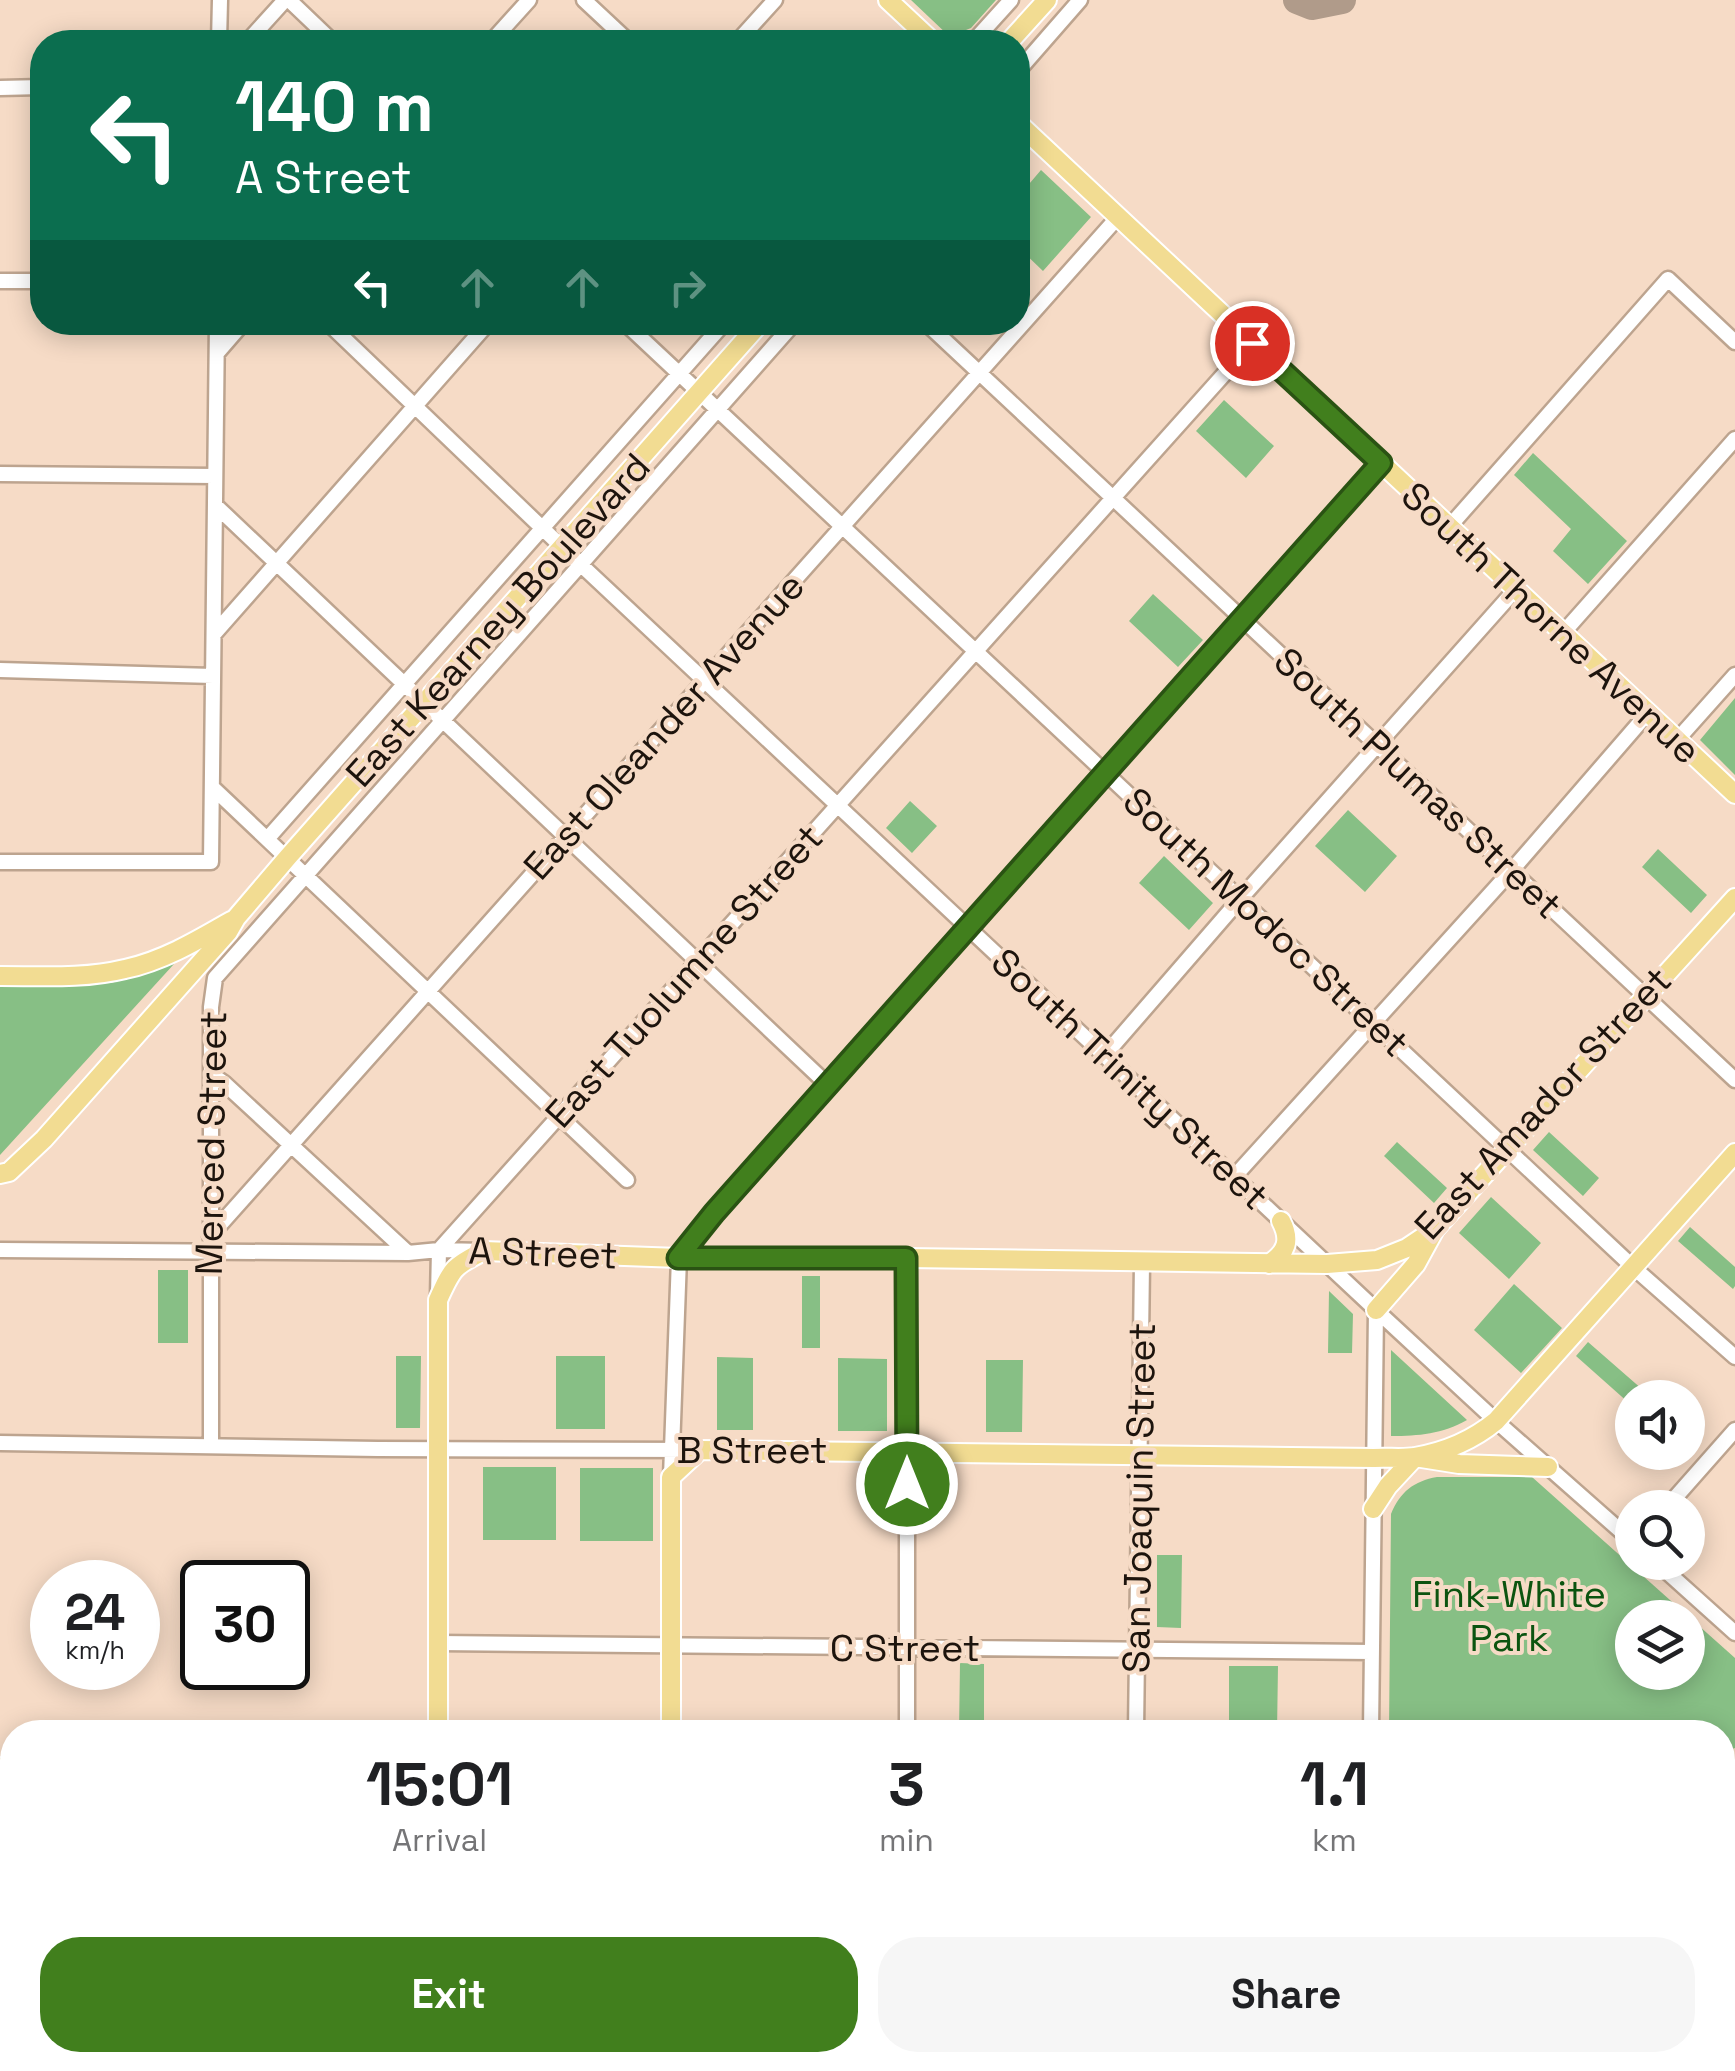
<!DOCTYPE html>
<style>
:root{--surface:#fff;--page:#f6f6f6;--text:#202124;--muted:#757577;--accent:#417f1d}
body{margin:0;font-family:"Space Grotesk",sans-serif;background:var(--page);color:var(--text);height:100vh;display:flex;flex-direction:column;font-size:38px;white-space:nowrap}
*{box-sizing:border-box;margin:0}
p{font-size:32px;color:var(--muted)}
.icon{flex:none;width:55px;height:55px;fill:none;stroke:currentColor;stroke-width:2;stroke-linecap:round;stroke-linejoin:round}
.map{position:relative;flex:1;overflow:hidden}
.side{position:absolute;left:0px;top:1720px;width:1735px;height:352px;display:flex;flex-direction:column;background:var(--surface);border-radius:40px 40px 0 0;box-shadow:0 5px 25px #0003}
.side>*{flex:none}
.guide{position:absolute;left:30px;top:30px;width:1000px;height:305px;border-radius:40px;box-shadow:0 5px 25px #0003;background:#0b6e4f;color:#fff;overflow:hidden}
.tools{position:absolute;left:1615px;top:1380px;display:grid;gap:20px}
.tools a{display:grid;place-items:center;width:90px;height:90px;border-radius:50%;background:var(--surface);box-shadow:0 5px 25px #0003;font-size:50px}
.speed{position:absolute;left:30px;top:1560px;display:flex;gap:20px;font-size:50px;font-weight:700;text-align:center}
.speed>*{display:grid;place-content:center;width:130px;height:130px;border-radius:50%;background:var(--surface);box-shadow:0 5px 25px #0003;line-height:1}
.speed small{font-size:25px;font-weight:400}
.speed .limit{border:5px solid #111;border-radius:15px;background:#fff;color:#111}
.pin{position:absolute;display:grid;place-items:center;width:85px;height:85px;color:#fff;margin:-42px;border:5px solid #fff;border-radius:50%;box-shadow:0 2px 10px #0007}
.me{position:absolute;width:110px;margin:-55px;rotate:0deg;stroke-linejoin:round;filter:drop-shadow(0 0 8px #0008)}
.turn{display:flex;align-items:center;gap:35px;height:210px;padding:0 40px;font-size:45px}
.turn .icon{width:130px;height:130px;stroke-width:2.5}
.turn b{display:block;font-size:70px;line-height:85px}
.lanes{display:flex;align-items:center;height:95px;padding:0 40px;background:#0003;justify-content:center;gap:50px;direction:ltr}
.lanes .off{opacity:.35}
.eta{display:flex;justify-content:space-evenly;align-items:center;height:170px;text-align:center}
.eta b{font-size:60px;font-weight:700;line-height:70px}
.button{display:flex;gap:20px;margin-top:auto;padding:20px 40px}
.button a{flex:1;height:115px;border-radius:40px;background:var(--accent);color:#fff;font-size:40px;font-weight:700;line-height:115px;text-align:center}
.button a+a{background:var(--page);color:var(--text)}
.map>svg:first-child{display:block}
.green{fill:#87bf85;fill-rule:evenodd}
.lines{fill:none;stroke-linecap:round;stroke-linejoin:round}
.taxiway{stroke:#b09b8a;stroke-width:28}
.minor-casing{stroke:#bda48f;stroke-width:19}
.major-casing{stroke:#fff;stroke-width:22}
.highway-casing{stroke:#fff;stroke-width:25}
.minor{stroke:#fff;stroke-width:14}
.major{stroke:#f2dc92;stroke-width:18}
.highway{stroke:#eac54a;stroke-width:20}
.route-casing{stroke:#2a5313;stroke-width:25}
.route{stroke:#417f1d;stroke-width:18}
.labels{text-anchor:middle;dominant-baseline:central;stroke-width:8;stroke-linejoin:round;paint-order:stroke}
.street-label{font-size:38px;fill:#1d140d;stroke:#f6dbc6}
.park-label{font-size:38px;fill:#0c5410;stroke:#f6dbc6}
</style>
<div class="map">
<svg width="1735" height="2071" viewBox="0 0 1735 2071">
<rect width="100%" height="100%" fill="#f6dbc6"/>
<!-- green -->
<path class="green" d="M911,0h85l-25,28 -5,2 -8,8 -4,-4 -4,3z
M1041,170l50,47 -48,54 -25,-24v-50z
M1224,400l50,46 -28,32 -50,-47z
M1533,453l94,88 -39,43 -35,-33 18,-22 -57,-54z
M1153,594l50,46 -25,27 -49,-46z
M1735,698v77l-35,-35z
M910,801l27,25 -25,27 -26,-25z
M1348,810l49,46 -32,36 -50,-46z
M1658,849l49,46 -16,18 -49,-46z
M1164,856l49,47 -24,27 -50,-47z
M174,964l-174,191v-170l111,-2z
M1549,1132l50,46 -16,18 -50,-46z
M1397,1142l50,46 -13,15 -50,-47z
M1491,1197l50,46 -32,36 -50,-46z
M1690,1227l45,40v19l-2,3 -55,-48z
M158,1270h30v73h-30z
M802,1276h18v72h-18z
M1514,1284l48,44 -41,45 -47,-43z
M1329,1291l24,23 -1,39h-24z
M1588,1342l55,48 -7,7 -4,1 -2,6 -54,-48z
M1391,1350l76,70c-25,14 -48,16 -76,16z
M396,1356h25l-1,72h-24z
M556,1356h49v73h-49z
M717,1357l36,1v72h-36z
M838,1358l49,1v72h-49z
M986,1360h37l-1,72h-36z
M483,1467h73v73h-73z
M580,1468h73v73h-73z
M1437,1477h95l203,181v90l-12,4 -1,-20h-333l2,-218c9,-22 23,-33 46,-37zM1632,1618h56v54h-56z
M1157,1555h25l-1,73 -24,-1z
M960,1663l24,1v68h-25z
M1229,1666h49l-1,66h-48z"/>
<g class="lines">
<!-- taxiway -->
<path class="taxiway" d="M1297,0l15,6 30,-6"/>
<defs>
<path id="minor" d="M289,0l44,42
M584,0l45,42
M219,42l1,-42
M247,42l38,-42
M491,42l38,-42
M737,42l38,-42
M973,42l38,-42
M1018,71l62,-71
M0,88l42,-1
M0,281h42
M327,322l235,225 814,763 120,111 136,120
M624,322l1009,945 102,90
M925,322l810,758
M218,352l26,-30
M0,474l215,2
M215,505l613,580
M1449,527l219,-248 67,63
M1563,633l172,-194
M214,634l275,-312
M0,670l213,6
M1677,740l58,-65
M212,787l415,393
M268,838l457,-516
M0,862h211l6,-540
M1104,1056l137,-158 275,-309
M211,1074l13,9 184,170
M1234,1177l278,-307 136,-157
M210,1236l908,-1019
M0,1250l408,3 31,-3 45,1
M907,1258v474
M438,1296l1,-46 813,-907
M0,1443l378,6 322,1
M211,1445v-438l4,-29 580,-656
M671,1477l8,-219 13,-20 689,-775
M1666,1508l69,-78
M1656,1562l79,71
M439,1643l933,9
M1136,1732l6,-469
M1371,1732l5,-422
M0,2026h12
M1722,2042h13
M197,2071v-11"/>
<path id="major" d="M888,0l45,42
M1009,42l38,-42
M1018,123l717,671
M0,976c42,0 84,3 125,-7 38,-8 73,-29 106,-48
M0,1174l9,-2 35,-33 184,-207 8,-14 52,-61 473,-535
M1269,1264c18,-12 22,-24 12,-43
M1376,1310l40,-46 18,-33
M1373,1509l15,-23 27,-29 44,7 89,3
M438,1732v-432c14,-31 15,-34 46,-49l195,7h228l420,6 50,-4 30,-12 27,-18 301,-332
M671,1732v-255l29,-27 674,8c13,-1 28,1 41,-1 29,-5 58,-17 81,-36l239,-268
M0,1767h12
M0,1902h12
M435,2071v-11
M671,2071v-11"/>
<path id="highway" d="M1722,1793l13,-3
M1722,1816l13,-3
M0,1819h12
M0,1851h12"/>
</defs>
<!-- minor casing -->
<use href="#minor" class="minor-casing"/>
<!-- major casing -->
<use href="#major" class="major-casing"/>
<!-- highway casing -->
<use href="#highway" class="highway-casing"/>
<!-- minor -->
<use href="#minor" class="minor"/>
<!-- major -->
<use href="#major" class="major"/>
<!-- highway -->
<use href="#highway" class="highway"/>
</g>
<g class="lines">
<defs>
<path id="route" d="M907,1484l-1,-226h-228l36,-45 667,-750 -129,-120"/>
</defs>
<!-- route casing -->
<use href="#route" class="route-casing"/>
<!-- route -->
<use href="#route" class="route"/>
</g>
<g class="labels">
<!-- street labels -->
<g class="street-label">
<text transform="translate(498 620) rotate(-48)">East Kearney Boulevard</text>
<text transform="translate(1551 623) rotate(43)">South Thorne Avenue</text>
<text transform="translate(664 726) rotate(-48)">East Oleander Avenue</text>
<text transform="translate(1418 783) rotate(43)">South Plumas Street</text>
<text transform="translate(1266 922) rotate(43)">South Modoc Street</text>
<text transform="translate(684 976) rotate(-48)">East Tuolumne Street</text>
<text transform="translate(1130 1079) rotate(43)">South Trinity Street</text>
<text transform="translate(1543 1103) rotate(-47)">East Amador Street</text>
<text transform="translate(211 1143) rotate(-89)">Merced Street</text>
<text transform="translate(543 1253) rotate(2)">A Street</text>
<text x="752" y="1450">B Street</text>
<text transform="translate(1139 1498) rotate(-89)">San Joaquin Street</text>
<text x="905" y="1648">C Street</text>
</g>
<!-- park labels -->
<g class="park-label">
<text x="1509" y="1594">Fink-White<tspan x="1509" dy="44">Park</tspan></text>
</g>
</g>
</svg>
<div class="tools">
<a><svg class="icon" aria-label="sound" viewBox="0 0 24 24"><path d="M4 9h4l5-4v14l-5-4H4zM17 9q2 3 0 6"/></svg></a>
<a><svg class="icon" aria-label="search" viewBox="0 0 24 24"><circle cx="10" cy="10" r="6"/><path d="M15 15l6 6"/></svg></a>
<a><svg class="icon" aria-label="layers" viewBox="0 0 24 24"><path d="M12 4l9 5-9 5-9-5zM3 14l9 5 9-5"/></svg></a>
</div>
<div class="speed"><div>24<small>km/h</small></div><div class="limit">30</div></div>
<div class="pin" style="left:1252px;top:343px;background:#d93025"><svg class="icon" aria-label="arrive" viewBox="0 0 24 24"><path d="M6 21V4h12l-3 4 3 4H6"/></svg></div>
<svg class="me" style="left:907px;top:1484px" viewBox="-20 -20 40 40"><circle r="17" fill="#417f1d" stroke="#fff" stroke-width="3"/><path d="M0-11L8 9 0 5-8 9z" fill="#fff"/></svg>
<div class="guide">
<div class="turn"><svg class="icon" aria-label="left" viewBox="0 0 24 24"><path d="M17 20v-9H6M10 6l-5 5 5 5"/></svg><div><b>140 m</b>A Street</div></div>
<div class="lanes"><svg class="icon" aria-label="left" viewBox="0 0 24 24"><path d="M17 20v-9H6M10 6l-5 5 5 5"/></svg><svg class="icon off" aria-label="ahead" viewBox="0 0 24 24"><path d="M12 20V5M6 11l6-6 6 6"/></svg><svg class="icon off" aria-label="ahead" viewBox="0 0 24 24"><path d="M12 20V5M6 11l6-6 6 6"/></svg><svg class="icon off" aria-label="right" viewBox="0 0 24 24"><path d="M7 20v-9h11M14 6l5 5-5 5"/></svg></div>
</div>
<section class="side">
<div class="eta">
<div><b>15:01</b><p>Arrival</p></div>
<div><b>3</b><p>min</p></div>
<div><b>1.1</b><p>km</p></div>
</div>
<div class="button"><a>Exit</a><a>Share</a></div>
</section>
</div>
